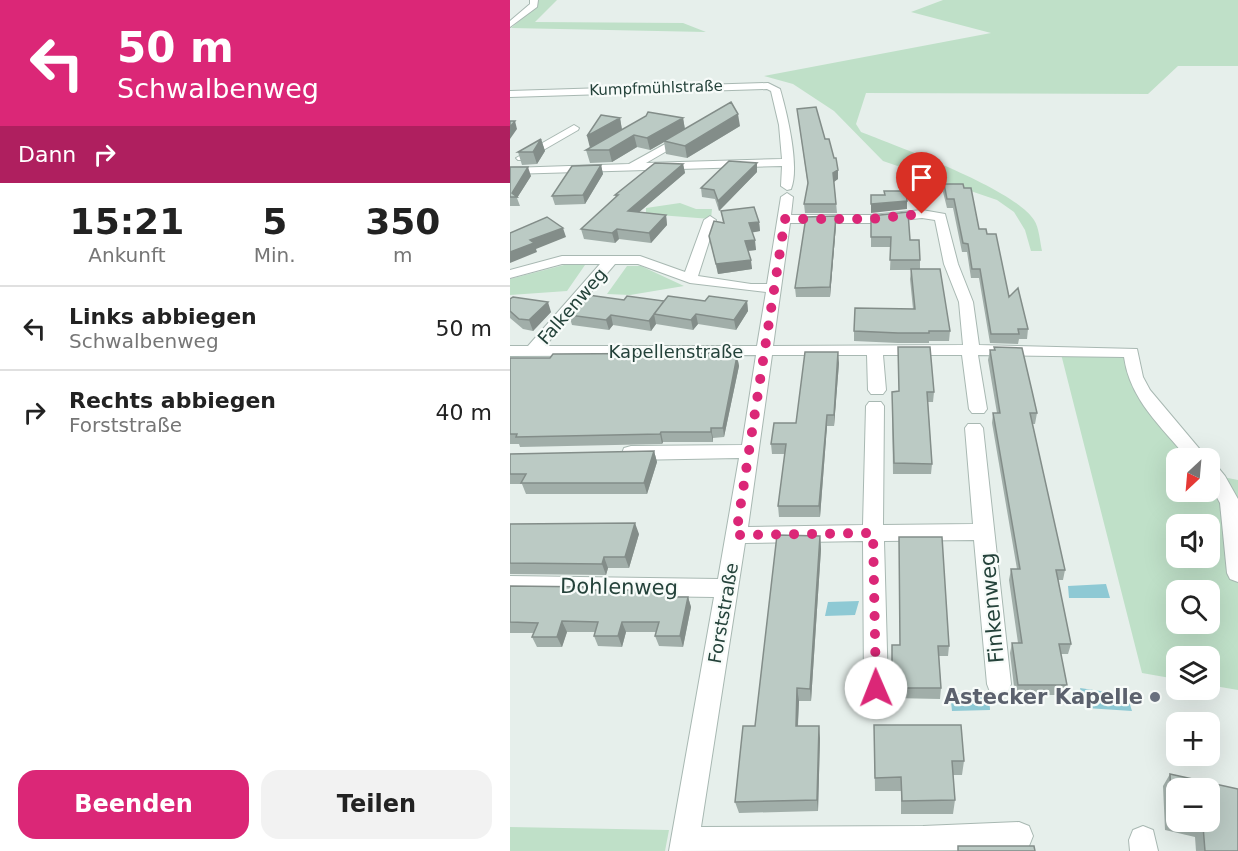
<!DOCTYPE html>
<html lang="de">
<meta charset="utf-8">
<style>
:root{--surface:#fff;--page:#f2f2f2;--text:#222;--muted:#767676;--line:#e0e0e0;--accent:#db2777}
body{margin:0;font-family:"DejaVu Sans",sans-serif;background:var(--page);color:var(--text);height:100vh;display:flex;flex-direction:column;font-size:22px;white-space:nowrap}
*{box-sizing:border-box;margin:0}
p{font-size:20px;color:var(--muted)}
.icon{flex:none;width:33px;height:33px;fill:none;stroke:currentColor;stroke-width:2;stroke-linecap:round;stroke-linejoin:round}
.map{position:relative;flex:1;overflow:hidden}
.side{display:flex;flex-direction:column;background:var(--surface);width:510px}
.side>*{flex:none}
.hud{background:#db2777;color:#fff;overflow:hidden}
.needle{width:39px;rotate:206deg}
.tools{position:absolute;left:656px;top:448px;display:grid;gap:12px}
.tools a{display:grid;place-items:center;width:54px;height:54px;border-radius:12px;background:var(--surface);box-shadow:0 6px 24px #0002;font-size:30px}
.pin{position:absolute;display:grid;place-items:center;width:51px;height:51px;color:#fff;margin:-62px -26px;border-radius:50% 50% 50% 0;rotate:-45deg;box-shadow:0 0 6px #0007}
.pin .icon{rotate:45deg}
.me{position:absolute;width:66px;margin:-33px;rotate:359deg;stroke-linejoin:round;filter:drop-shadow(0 0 4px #0008)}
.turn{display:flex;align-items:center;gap:21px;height:126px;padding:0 18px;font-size:27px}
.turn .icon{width:78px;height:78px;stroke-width:2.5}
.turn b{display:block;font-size:42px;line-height:51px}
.then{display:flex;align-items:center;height:57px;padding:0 18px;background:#0003;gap:12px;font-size:22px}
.eta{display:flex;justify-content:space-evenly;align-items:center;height:102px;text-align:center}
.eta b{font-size:36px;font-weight:800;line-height:42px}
.action{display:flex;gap:12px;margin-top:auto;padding:12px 18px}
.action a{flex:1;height:69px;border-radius:18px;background:var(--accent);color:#fff;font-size:24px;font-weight:800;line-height:69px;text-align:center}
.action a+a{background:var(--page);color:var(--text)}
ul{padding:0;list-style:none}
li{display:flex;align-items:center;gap:18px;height:84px;padding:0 18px;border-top:2px solid var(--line)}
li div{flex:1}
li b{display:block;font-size:22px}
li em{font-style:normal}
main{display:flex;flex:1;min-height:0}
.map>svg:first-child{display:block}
.green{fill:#bfe0c8;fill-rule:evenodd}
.water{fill:#8ec9d4}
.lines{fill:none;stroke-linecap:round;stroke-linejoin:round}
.minor-casing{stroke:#a8b8b2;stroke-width:2}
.minor{fill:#fff;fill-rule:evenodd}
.wall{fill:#a1aea9;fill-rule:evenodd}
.shaded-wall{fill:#838d89}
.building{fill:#bbcac4;stroke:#838d89;stroke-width:1.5}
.route{stroke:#db2777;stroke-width:10;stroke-dasharray:0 18}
.worship-dot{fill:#6b7280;stroke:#f7fbf9;stroke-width:2}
.labels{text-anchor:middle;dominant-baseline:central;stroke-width:4.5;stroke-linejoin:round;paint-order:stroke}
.far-street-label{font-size:15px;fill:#24423a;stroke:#f7fbf9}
.street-label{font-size:18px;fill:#24423a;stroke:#f7fbf9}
.near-street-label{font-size:21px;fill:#24423a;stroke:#f7fbf9}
.near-worship-label{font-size:21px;font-weight:bold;fill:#5b616d;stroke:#f7fbf9;text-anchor:end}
</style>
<main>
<section class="side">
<div class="hud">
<div class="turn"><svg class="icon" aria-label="left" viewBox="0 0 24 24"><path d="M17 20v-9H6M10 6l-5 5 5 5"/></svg><div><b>50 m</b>Schwalbenweg</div></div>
<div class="then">Dann<svg class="icon" aria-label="right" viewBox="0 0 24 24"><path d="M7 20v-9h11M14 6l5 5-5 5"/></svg></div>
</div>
<div class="eta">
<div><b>15:21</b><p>Ankunft</p></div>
<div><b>5</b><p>Min.</p></div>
<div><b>350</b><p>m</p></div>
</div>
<ul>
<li><svg class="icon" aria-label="left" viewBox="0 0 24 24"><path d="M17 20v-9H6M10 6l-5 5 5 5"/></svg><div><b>Links abbiegen</b><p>Schwalbenweg</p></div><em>50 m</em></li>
<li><svg class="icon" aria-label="right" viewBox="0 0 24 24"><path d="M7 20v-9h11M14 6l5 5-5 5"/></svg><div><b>Rechts abbiegen</b><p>Forststraße</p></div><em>40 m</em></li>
</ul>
<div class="action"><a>Beenden</a><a>Teilen</a></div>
</section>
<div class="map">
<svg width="728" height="851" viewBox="0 0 728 851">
<rect width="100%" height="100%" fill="#e6efeb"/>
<!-- green -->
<path class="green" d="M27,0h20l-22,22 148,1 23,9 -195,-4 27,-23z
M433,0h295v66h-60l-30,28 -282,-1 -10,31 5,8c38,15 154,57 173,88 5,7 6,22 8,31h-11l-6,-21 -11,-18 -17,-12 -114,-39 -49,-50 -41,-27 -29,-8 227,-43 -80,-21z
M170,203l16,6h16l-1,10 -65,-5v-6z
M54,265h21l-18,26 -57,4v-16z
M117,266h14l43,20 -54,9 -23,-1z
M550,350l71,2 4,25 64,82h-23v33h33v-22l4,5 25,5v210l-29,-5v-28h-33v22l-34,-6zM666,525h33v33h-33zM666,591h33v33h-33z
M0,827l159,3 -4,21h-155z"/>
<!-- water -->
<path class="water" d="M596,584l4,14h-41l-1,-12z
M349,601l-4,14 -30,1 3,-14z
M570,688l47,7 5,16 -46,-3z
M440,693h39l1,17 -38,1z"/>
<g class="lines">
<defs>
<path id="minor" d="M20,0h8l-1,7 -27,20v-6l20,-17z
M258,83l12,6c7,24 20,78 11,100l-4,1 -6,-4 1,-20 -272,8v-6l119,-4 58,-32 5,3 -1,2 -45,26 136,-4 -3,-34 -8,-34 -4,-2 -257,8v-6z
M64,125l5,3 -1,2 -52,30h-8l-2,-2z
M277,193l6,4 -2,18h80l51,-5 23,4 13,50 15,38 6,43 158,4 6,28 7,13 58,69h-20c-27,-33 -58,-59 -64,-102l-146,-2 9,54 -3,4h-12l-3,-4 -7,-54h-79l3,35 -3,4h-12l-3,-4 -1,-35h-95l-24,172 115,-2 3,-119 3,-4h12l3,4 -1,119 90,-1 -8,-96 3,-4h12l3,4 28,256 -3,8 -9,3 -9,-3 -3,-8 -13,-144 -90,1 4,147 -3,8 -9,3 -9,-3 -3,-8 -1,-147 -118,2 -44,284 222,-1 96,-4 10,4 4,10 -4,10 -10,4 -350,1 45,-254 -204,-3v-18l208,3 21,-121 -108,2 -7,-2 -2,-5 2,-5 7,-2 111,-1 14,-90 -246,1v-10h18l72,-82h-38l-52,14v-8l52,-14h78l45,16 19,-52 6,-4 6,4 -18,56 53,8h16l14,-87zM412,218l13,2 9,44 15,38 4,43 -190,1 17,-123h81zM105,264h23l52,19 76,9 -9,54h-212z
M699,463l7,2 9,11 13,23v83l-8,-3 -3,-6 -7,-70 -11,-20z
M633,826l10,4 5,21h-28l-1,-11 4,-10z"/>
</defs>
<!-- minor casing -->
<use href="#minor" class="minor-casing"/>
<!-- minor -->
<use href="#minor" class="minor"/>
</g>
<!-- wall -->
<path class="wall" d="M287,109l28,30 13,40 -4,2 3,32h-32l-1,-9 4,-18z
M110,118l2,12 61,-12 2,11 55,-3 -53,32 -21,-4 -2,-12 -14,8 -13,-3 -25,15 -22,1 -4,-13 4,-2z
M31,139l4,12 -8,13 -15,1 -4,-13z
M173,164l2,9 -46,39 27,3 1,10 -16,18 -32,-4 -4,4 -31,-4 -3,-10 35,-32 -1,-2z
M91,165l2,9 -18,30 -30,1 -3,-9z
M0,167l21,9 -14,22 3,8h-10z
M247,172l-38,39 -4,-12 -13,-2 -1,-9z
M434,184l20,4 15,41 8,5 22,63 19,32 -1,10h-8l-1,5 -28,-1 -11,-65h-8l-4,-26h-5l-9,-44h-6l-4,-16z
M211,211l38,11 1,9 -8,1 4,18 -8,1 4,18 -34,5 -9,-38 14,-14z
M326,216v9l-6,72h-34l-1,-9z
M361,216l39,24 10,20v9l30,62 -1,10h-20v2h-31l-44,-2v-10l59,-22 -3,-30 1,-9h-21l1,-23h-20z
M0,299l41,13 -18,19 -10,-2 -13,-11z
M114,300l81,1h42l1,10 -12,19 -38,-6 -5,6 -37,-6 -5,7 -38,-6 -4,5 -37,-5 -3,-10z
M388,347l36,45 -1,10h-5l4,62 -1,10h-38l-1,-72 7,-11z
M484,347l43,66 -2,11h-3l33,146 -2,10h-5l13,64 -3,10h-7l6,31 -3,10h-49l-5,-42 2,-10h6l-9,-63 2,-11h6l-25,-146 1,-10h4l-9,-53 2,-10h4z
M220,353v3h7l2,10 -15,71 -11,1v4h-50l-1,2 -142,3 -1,-3h-9v-86h40z
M329,363l-5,63h-7l-7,91h-41l-1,-11 7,-52h-13l-1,-10 25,-21z
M144,451l3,11 -10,32h-121l-4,-10h-12v-30z
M0,524l129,10 -10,34h-21l-2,7 -96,-1z
M310,536l1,13 -10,152h-12l-1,25 22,12 -2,73 -79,2 -4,-11 20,-76z
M389,537l50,109 -1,10h-9l2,32 -1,11 -48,-1v-53h8z
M0,586l84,1 1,3h73l2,7h18l3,10 -8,40 -24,-1 -4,-10 1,-4h-30l-4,15 -24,-1 -4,-10 1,-4h-28l-5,15h-25l-5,-10 2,-4h-24z
M364,725l90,36 -2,14h-9l2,25 -2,14h-52v-23h-26z
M660,774l68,77h-42l-1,-14 -30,-7 -2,-44zM666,789l33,33h-33z"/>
<!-- shaded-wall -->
<path class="shaded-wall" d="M228,114l2,12 -53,32 -2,-12z
M110,118l2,12 -32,18 -3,-12z
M173,118l2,12 -35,20 -3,-12z
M5,121l2,8 -7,10v-12z
M124,135l3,12 -25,15 -3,-12z
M31,139l4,12 -8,13 -4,-12z
M247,163v9l-38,39 -1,-10z
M173,164l2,9 -55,47 -2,-9z
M91,165l2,9 -18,30 -2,-9z
M18,167l3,9 -14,22v-1l-5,-4z
M328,170v9l-4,3 -1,-9z
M397,201v8l-36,4v-9z
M156,215l1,10 -16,18 -2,-10z
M326,216v9l-6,72v-10z
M249,222l1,9 -10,2 -1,-10z
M53,228l3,9 -30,12 1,3 -27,11v-11l20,-12z
M107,229l2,10 -4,4 -3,-10z
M245,240l1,10 -10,1 -1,-10z
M241,260l1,9 -34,5 -2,-10z
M154,301l-10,13 2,10 -5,7 -2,-10z
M237,301l1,10 -12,19 -2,-10z
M38,302l3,10 -18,19 -4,-11z
M186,314l2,10 -5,6 -2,-10z
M101,315l2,10 -4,5 -3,-10z
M328,352l1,11 -5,63v-11z
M227,356l2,10 -15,71 -1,-9z
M317,415v11l-7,91 -1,-11z
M201,428l2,10v4l-2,-10z
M151,432l2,10 -1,2 -2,-10z
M144,451l3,11 -10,32 -3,-11z
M125,523l4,11 -10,34 -4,-11z
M310,536l1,13 -10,152 -1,-12z
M94,557l4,11 -2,7 -4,-11z
M178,597l3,10 -8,40 -3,-11z
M52,621l5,11 -5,15 -5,-10z
M112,622l4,10 -4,15 -4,-11z
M287,688l2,13 -2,37 -1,-12z
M309,726l1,12 -2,73 -1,-11z"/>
<!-- building -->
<path class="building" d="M221,102l7,12 -53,32 -21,-5z
M306,107l9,32h4l5,19h2l2,12 -5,3 3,31h-32l4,-21 -11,-74z
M138,112l35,6 -36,20 -13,-3 -25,15h-23l60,-34z
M91,115l19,3 -33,18z
M0,121h5l-5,6z
M31,139l-8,13h-15z
M219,161l28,2 -39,38 -4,-11 -13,-2z
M145,163l28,1 -55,47 38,4 -17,18 -32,-4 -5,4 -31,-4 37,-34h-3z
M91,165l-18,30 -31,1 20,-30z
M0,167h18l-16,26 5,4h-7z
M434,184h19l1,4h7l8,41h7l1,5h9l13,63 9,-9 10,41h-10l1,5h-28l-11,-65h-8l-4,-25 -5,-1 -9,-44h-7z
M374,191h22l1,10 -36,3v-9h14z
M244,207l5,15 -10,1 6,17 -10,1 6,19 -35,4 -7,-28 5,-15 10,2 -3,-12z
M398,212l2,28h9l1,20h-30l1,-23h-20v-21z
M326,216l-6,71 -35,1 11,-71z
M37,217l16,11 -33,12 4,3 -24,9v-19z
M401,269h29l10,62h-21v2h-31l-44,-2 1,-23 60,1z
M78,295l36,5 3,-4 37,5 -15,20 -38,-6 -5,5 -37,-5z
M158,296l37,5 4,-5 38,5 -13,19 -38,-6 -5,6 -37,-6z
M3,297l35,5 -19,18 -10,-1 -9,-8v-12z
M388,347h32l4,45h-7l5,72 -38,-1 -2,-71 7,-1z
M484,347l28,1 10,43 5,22h-7l35,157h-9l15,74h-12l8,41h-49l-6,-42h10l-11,-74h9l-27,-156h7l-10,-63h5z
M295,352h33l-4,63h-7l-8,91h-41l8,-62h-15l3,-21h22z
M220,353l-1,3h8l-14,72h-12v4h-50l-1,2 -144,3 1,-3h-7v-76h40l3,-4z
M144,451l-10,32h-123l5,-9h-16v-20z
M125,523l-10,34h-21l-2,7 -92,-1v-39z
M267,535l43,1 -10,153 -13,-1 -1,38h23l-2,74 -82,2 8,-76h12z
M389,537h43l7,109h-11l3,42h-49v-43h8z
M0,586l84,1 -1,3h75l-1,7h21l-8,39h-25l4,-14h-37l-4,14h-24l4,-14 -36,-1 -5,16h-25l6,-14 -28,-1z
M364,725h87l3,36h-12l3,39 -53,1 -1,-24 -26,1z
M660,774l68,15v62h-33l-2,-25 -16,-4h22v-33h-33v30h-4z
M448,846h76l1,5h-77z"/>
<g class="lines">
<!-- route -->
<path class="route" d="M366,688l-3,-155 -137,2 49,-316h86l51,-5"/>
</g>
<!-- markers -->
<circle class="worship-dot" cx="645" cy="697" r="6"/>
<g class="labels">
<!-- far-street labels -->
<g class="far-street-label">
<text transform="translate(146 88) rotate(-2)">Kumpfmühlstraße</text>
</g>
<!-- street labels -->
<g class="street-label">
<text transform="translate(62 306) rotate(-49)">Falkenweg</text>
<text x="166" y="351">Kapellenstraße</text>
<text transform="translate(213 613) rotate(-80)">Forststraße</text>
</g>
<!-- near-street labels -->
<g class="near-street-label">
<text transform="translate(109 587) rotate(1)">Dohlenweg</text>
<text transform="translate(482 608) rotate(-95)">Finkenweg</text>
</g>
<!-- near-worship labels -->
<g class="near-worship-label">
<text x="633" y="697">Astecker Kapelle</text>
</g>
</g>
</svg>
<div class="tools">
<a><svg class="needle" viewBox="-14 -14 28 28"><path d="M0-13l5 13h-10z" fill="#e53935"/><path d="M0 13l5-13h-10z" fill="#767676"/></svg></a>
<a><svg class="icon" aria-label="sound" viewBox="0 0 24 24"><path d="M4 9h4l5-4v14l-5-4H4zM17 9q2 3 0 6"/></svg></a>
<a><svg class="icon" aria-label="search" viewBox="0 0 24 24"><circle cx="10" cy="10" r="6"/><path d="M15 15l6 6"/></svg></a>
<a><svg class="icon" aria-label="layers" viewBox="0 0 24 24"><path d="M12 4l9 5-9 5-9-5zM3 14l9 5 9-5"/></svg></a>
<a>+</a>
<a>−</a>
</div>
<div class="pin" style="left:412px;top:214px;background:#d93025"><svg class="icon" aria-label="arrive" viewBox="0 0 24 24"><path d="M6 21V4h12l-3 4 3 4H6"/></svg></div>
<svg class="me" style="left:366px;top:688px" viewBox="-20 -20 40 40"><circle r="19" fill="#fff"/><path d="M0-13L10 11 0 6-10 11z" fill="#db2777"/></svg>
</div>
</main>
